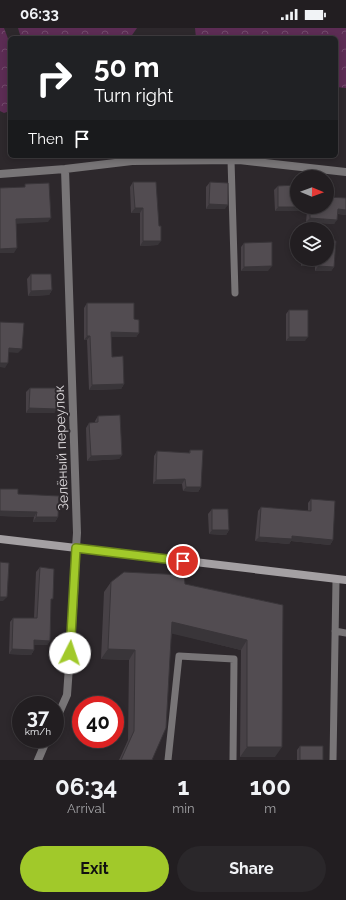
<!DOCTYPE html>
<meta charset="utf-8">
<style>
:root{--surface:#221e21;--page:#2a272a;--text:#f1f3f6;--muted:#a2a2a5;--line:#3f3c3f;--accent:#a1c92a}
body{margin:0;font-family:Raleway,sans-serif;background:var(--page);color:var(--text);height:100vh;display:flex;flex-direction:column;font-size:15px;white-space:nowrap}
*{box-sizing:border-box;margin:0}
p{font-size:13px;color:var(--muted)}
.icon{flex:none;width:22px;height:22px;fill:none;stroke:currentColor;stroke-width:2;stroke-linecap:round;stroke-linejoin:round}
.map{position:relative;height:732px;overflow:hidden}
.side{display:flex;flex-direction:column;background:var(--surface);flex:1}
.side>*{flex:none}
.top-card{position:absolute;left:8px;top:8px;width:330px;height:122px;border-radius:6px;box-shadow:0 2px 6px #0003,0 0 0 1px var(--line);background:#202124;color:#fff;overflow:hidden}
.needle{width:26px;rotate:91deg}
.controls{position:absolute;left:290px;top:142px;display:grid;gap:8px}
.controls a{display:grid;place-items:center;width:44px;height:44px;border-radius:50%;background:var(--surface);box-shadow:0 2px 6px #0003,0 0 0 1px var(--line);font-size:20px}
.speed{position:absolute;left:12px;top:668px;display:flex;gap:8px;font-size:20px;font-weight:700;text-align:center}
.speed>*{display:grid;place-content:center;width:52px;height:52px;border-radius:50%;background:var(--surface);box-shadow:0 2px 6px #0003,0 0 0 1px var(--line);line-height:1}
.speed small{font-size:10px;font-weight:400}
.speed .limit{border:6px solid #d22;background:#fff;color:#111}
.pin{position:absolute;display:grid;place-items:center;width:34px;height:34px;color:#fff;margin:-17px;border:2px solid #fff;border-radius:50%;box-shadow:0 1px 4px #0007}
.me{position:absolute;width:44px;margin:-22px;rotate:4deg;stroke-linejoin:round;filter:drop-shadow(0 0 3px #0008)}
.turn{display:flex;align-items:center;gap:14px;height:84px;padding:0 20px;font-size:18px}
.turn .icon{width:52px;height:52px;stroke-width:2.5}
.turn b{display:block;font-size:28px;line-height:34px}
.then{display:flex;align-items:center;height:38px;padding:0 20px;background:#0003;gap:8px;font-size:15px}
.eta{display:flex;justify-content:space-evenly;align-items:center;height:68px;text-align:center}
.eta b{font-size:24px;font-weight:700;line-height:28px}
.button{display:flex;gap:8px;margin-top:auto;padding:8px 20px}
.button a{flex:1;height:46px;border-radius:24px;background:var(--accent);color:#111;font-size:16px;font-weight:700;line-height:46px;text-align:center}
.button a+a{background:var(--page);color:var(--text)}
.status{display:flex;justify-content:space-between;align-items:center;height:28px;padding:0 20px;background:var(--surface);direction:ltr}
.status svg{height:11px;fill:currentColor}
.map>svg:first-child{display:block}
.forest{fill:url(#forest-crowns)}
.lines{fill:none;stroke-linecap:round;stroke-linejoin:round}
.service{stroke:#787577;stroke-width:7}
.minor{stroke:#787577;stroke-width:8}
.tertiary{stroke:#787577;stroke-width:8}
.secondary{stroke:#a4a0a3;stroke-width:8}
.wall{fill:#474146}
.shaded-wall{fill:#393539}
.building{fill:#524c51;stroke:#393539}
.route-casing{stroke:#69831b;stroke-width:10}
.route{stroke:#a1c92a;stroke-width:7}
.labels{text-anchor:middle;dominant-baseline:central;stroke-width:4;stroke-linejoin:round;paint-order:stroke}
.street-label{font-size:14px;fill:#dedadd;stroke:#2d282c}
</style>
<div class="status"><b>06:33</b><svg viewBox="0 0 49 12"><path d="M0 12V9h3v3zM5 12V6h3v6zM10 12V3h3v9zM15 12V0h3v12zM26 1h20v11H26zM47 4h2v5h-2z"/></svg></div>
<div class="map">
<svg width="346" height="732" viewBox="0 0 346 732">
<defs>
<pattern id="forest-crowns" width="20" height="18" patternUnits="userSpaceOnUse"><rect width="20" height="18" fill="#5c2c54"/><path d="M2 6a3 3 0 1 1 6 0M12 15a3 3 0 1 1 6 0" fill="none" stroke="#734a6c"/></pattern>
</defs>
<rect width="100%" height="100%" fill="#2d282c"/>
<!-- forest -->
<path class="forest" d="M0,0h4l6,16v67l-6,2 -4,-2z
M18,0h119l-7,10h-109z
M195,0h151v60l-10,-1v-49h-140z"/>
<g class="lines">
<!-- service -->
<path class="service" d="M231,132l4,133
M335,603l11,2
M168,732l11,-104 55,3 -1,101
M333,732l3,-180"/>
<!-- minor -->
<path class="minor" d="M65,141l12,364 -1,15
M0,146l65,-5 67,-8 107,-1 107,12"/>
<!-- tertiary -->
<path class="tertiary" d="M55,694l12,-27 7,-99 2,-48
M38,732l9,-21"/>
<!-- secondary -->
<path class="secondary" d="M0,511l346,41"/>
</g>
<!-- wall -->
<path class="wall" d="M133,154l26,44 -1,19 -18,1v-33h-9l-1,-26z
M210,154l15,27h-19v-22z
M278,158l19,21h30l19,-9v17l-8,-1 -4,10 -28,-2 1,-11h-32l-1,-21z
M244,215l24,28h-27v-24z
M301,231h26l7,8 -3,4h-16v-5h-14z
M31,246l21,16 -3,5 -21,1 -1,-17z
M87,275l47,16 5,14 -3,4h-25l1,20 12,27 -3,5 -32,1 -2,-50h-3v-32z
M289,282l16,31h-19v-27z
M30,360l27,21 -3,4h-28v-21z
M98,388l24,39 -3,4 -32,2 -1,-33 3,-5 6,-1v-1z
M190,422l11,37 -3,5 -15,-1 -1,-7h-29l1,-28 3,-5 32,2z
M0,461l18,5 40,23 -3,5h-22l1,-5 -34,-1z
M311,471l22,41 -3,5 -39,-4 -2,3 -34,-3 3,-30 3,-4 47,4v-8z
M212,481l17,21 -3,5 -17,-1 -1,-20z
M40,539l11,34 -1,40 -3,4h-13v5l-3,5 -22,-1 1,-32 3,-4h21l2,-46z
M111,554l74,2 98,21 -8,152h-35l1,-107 -69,-17 -20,127h-33l9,-20 1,-80 -28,-1 3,-67z
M300,718l23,14h-26v-10z"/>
<!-- shaded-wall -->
<path class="shaded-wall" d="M209,176l19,1 -3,4h-19z
M278,179h32l-3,4h-32z
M135,180h8l-3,5h-9z
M338,181l8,1v5l-11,-2z
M51,190l-3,4 -35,2 3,-5z
M310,190l27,2 -3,4 -28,-2z
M143,213h18l-3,4 -18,1z
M17,220l-3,5h-14v-4z
M304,233l14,1 -3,4h-14z
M272,238l-4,5h-27l3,-4z
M318,238l16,1 -3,4h-16z
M52,262l-3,5 -21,1 3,-5z
M111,304l28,1 -3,4h-28z
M87,308h3l-3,4h-3z
M289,309h19l-3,4h-19z
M9,320l13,1 -4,4 -12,-1z
M0,335h8l-3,5 -5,-1z
M124,356l-3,5 -32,1 3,-5z
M29,380l28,1 -3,4h-28z
M122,427l-3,4 -32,2 4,-5z
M185,451l-3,5h-29l3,-4z
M186,459h15l-3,5 -15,-1z
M0,483l37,1 -3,5 -34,-1z
M36,489h22l-3,5h-22z
M212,502h17l-3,5 -17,-1z
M292,508l41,4 -3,5 -39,-4 -2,3 -34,-3 4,-4z
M0,569h7l-4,4h-3z
M172,594l75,18 -6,10 -76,-18z
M34,612l16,1 -3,4h-16z
M12,621l22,1 -3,5 -22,-1z
M108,621l27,1 -6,10 -28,-1z
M247,719h35l-7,10h-35z"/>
<!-- building -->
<path class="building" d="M133,154h23l3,44h2v15h-18v-33h-8z
M210,154l18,1v22l-19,-1z
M49,155l2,35 -35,1 1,29 -17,1v-61l25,-1v-3z
M297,157v22h-19v-21z
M327,169l19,1v12l-8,-1 -1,11 -27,-2v-11h17z
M327,212l9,1 -2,26 -16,-1v-4l-14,-1v-2h23z
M272,214v24l-28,1v-24z
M31,246h20l1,16 -21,1z
M87,275h47v16l5,1v13l-28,-1 1,25 11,-1 1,28 -32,1 -2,-49h-3z
M289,282h19v27h-19z
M0,294l24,1 -2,26 -13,-1 -1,15h-8z
M30,360h27v21l-28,-1z
M120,387l2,40 -31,1 -2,-33 9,-1v-6z
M190,422h13l-2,37h-15l-1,-8 -29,1 1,-29 33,2z
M0,461h18v5l41,2 -1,21h-22l1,-5 -37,-1z
M311,471l24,2 -2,39 -41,-4v3l-33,-2 2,-30 50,4z
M212,481h16l1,21h-17z
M0,534l9,1 -2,34h-7z
M40,539l14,2 -1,30h-2l-1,42 -16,-1v10l-22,-1 1,-31h24z
M124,544l60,3 1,9 98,21 -1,142h-35v-107l-75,-18 -6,106 -14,32h-31l13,-29 1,-81 -27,-1 3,-67z
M300,718h23v14h-23z"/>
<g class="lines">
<defs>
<path id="route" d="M70,625l6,-105 107,13"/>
</defs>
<!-- route casing -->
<use href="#route" class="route-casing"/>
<!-- route -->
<use href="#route" class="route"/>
</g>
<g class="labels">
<!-- street labels -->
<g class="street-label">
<text transform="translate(61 420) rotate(-92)">Зелёный переулок</text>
</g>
</g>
</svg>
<div class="controls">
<a><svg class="needle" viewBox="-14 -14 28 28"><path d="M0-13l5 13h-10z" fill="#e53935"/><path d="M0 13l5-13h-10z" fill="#a2a2a5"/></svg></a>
<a><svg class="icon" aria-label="layers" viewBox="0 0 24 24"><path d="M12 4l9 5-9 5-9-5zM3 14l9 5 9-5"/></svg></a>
</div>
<div class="speed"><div>37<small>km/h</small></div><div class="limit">40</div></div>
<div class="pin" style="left:183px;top:533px;background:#d93025"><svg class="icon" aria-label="arrive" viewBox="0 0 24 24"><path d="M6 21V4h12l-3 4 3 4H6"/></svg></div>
<svg class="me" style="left:70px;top:625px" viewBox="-20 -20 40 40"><circle r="19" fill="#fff"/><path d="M0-13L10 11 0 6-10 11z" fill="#a1c92a"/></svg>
<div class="top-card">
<div class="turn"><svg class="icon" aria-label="right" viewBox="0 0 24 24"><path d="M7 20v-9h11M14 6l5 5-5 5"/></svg><div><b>50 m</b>Turn right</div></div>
<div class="then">Then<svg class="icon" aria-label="arrive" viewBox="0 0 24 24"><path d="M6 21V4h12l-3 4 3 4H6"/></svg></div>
</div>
</div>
<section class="side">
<div class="eta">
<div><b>06:34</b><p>Arrival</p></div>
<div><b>1</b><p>min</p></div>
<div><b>100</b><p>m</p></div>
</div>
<div class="button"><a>Exit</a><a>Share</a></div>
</section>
